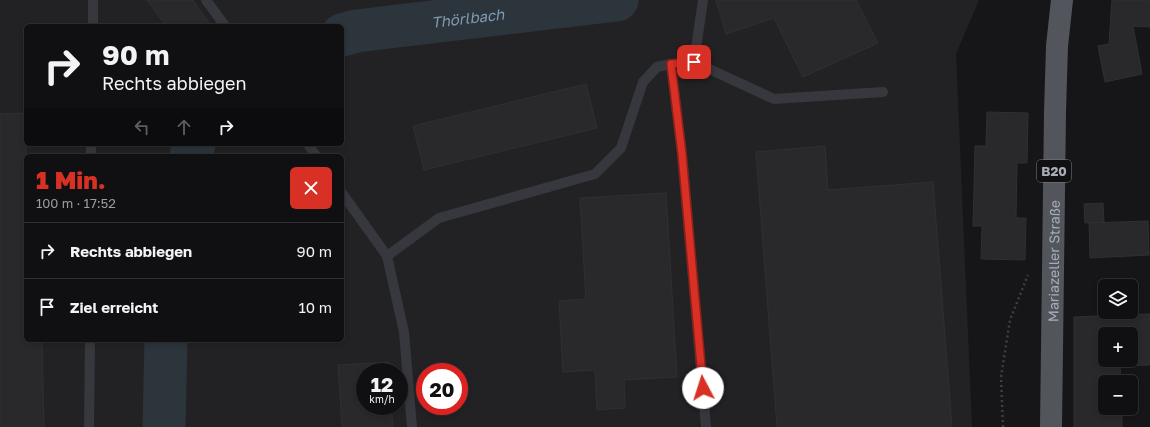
<!DOCTYPE html>
<html lang="de">
<meta charset="utf-8">
<style>
:root{--surface:#101012;--page:#19191b;--text:#f1f3f6;--muted:#9c9d9f;--line:#303032;--accent:#d93025}
body{margin:0;font-family:"Golos Text",sans-serif;background:var(--page);color:var(--text);height:100vh;display:flex;flex-direction:column;font-size:15px;white-space:nowrap}
*{box-sizing:border-box;margin:0}
p{font-size:13px;color:var(--muted)}
.icon{flex:none;width:22px;height:22px;fill:none;stroke:currentColor;stroke-width:2;stroke-linecap:round;stroke-linejoin:round}
.map{position:relative;flex:1;overflow:hidden}
.side{position:absolute;left:24px;top:154px;width:320px;height:188px;display:flex;flex-direction:column;background:var(--surface);border-radius:6px;box-shadow:0 2px 6px #0003,0 0 0 1px var(--line)}
.side>*{flex:none}
.guide{position:absolute;left:24px;top:24px;width:320px;height:122px;border-radius:6px;box-shadow:0 2px 6px #0003,0 0 0 1px var(--line);background:#101012;color:var(--text);overflow:hidden}
.tools{position:absolute;left:1098px;top:279px;display:grid;gap:8px}
.tools a{display:grid;place-items:center;width:40px;height:40px;border-radius:6px;background:var(--surface);box-shadow:0 2px 6px #0003,0 0 0 1px var(--line);font-size:20px}
.speed{position:absolute;left:356px;top:363px;display:flex;gap:8px;font-size:20px;font-weight:700;text-align:center}
.speed>*{display:grid;place-content:center;width:52px;height:52px;border-radius:50%;background:var(--surface);box-shadow:0 2px 6px #0003,0 0 0 1px var(--line);line-height:1}
.speed small{font-size:10px;font-weight:400}
.speed .limit{border:6px solid #d22;background:#fff;color:#111}
.pin{position:absolute;display:grid;place-items:center;width:34px;height:34px;color:#fff;margin:-17px;border-radius:8px;box-shadow:0 2px 6px #0006}
.me{position:absolute;width:44px;margin:-22px;rotate:355deg;stroke-linejoin:round;filter:drop-shadow(0 0 3px #0008)}
.turn{display:flex;align-items:center;gap:14px;height:84px;padding:0 12px;font-size:18px}
.turn .icon{width:52px;height:52px;stroke-width:2.5}
.turn b{display:block;font-size:28px;line-height:34px}
.lanes{display:flex;align-items:center;height:38px;padding:0 12px;background:#0003;justify-content:center;gap:20px;direction:ltr}
.lanes .off{opacity:.35}
.round{display:grid;place-items:center;flex:none;width:42px;height:42px;border-radius:6px;background:var(--page)}
.overview{display:flex;align-items:center;justify-content:space-between;height:68px;padding:0 12px}
h1{font-size:24px;font-weight:800;line-height:30px;color:var(--accent)}
ul{padding:0;list-style:none}
li{display:flex;align-items:center;gap:12px;height:56px;padding:0 12px;border-top:1px solid var(--line)}
li div{flex:1}
li b{display:block;font-size:15px}
li em{font-style:normal}
.map>svg:first-child{display:block}
.built{fill:#222225;fill-rule:evenodd}
.lines{fill:none;stroke-linecap:round;stroke-linejoin:round}
.river{stroke:#2c353c;stroke-width:43}
.building{fill:#29292c;stroke:#303034;fill-rule:evenodd}
.path{stroke:#3d3f44;stroke-width:2.5;stroke-dasharray:2 3;stroke-linecap:butt}
.lane{stroke:#37383d;stroke-width:10}
.primary{stroke:#53555c;stroke-width:22}
.route-casing{stroke:#8d1f18;stroke-width:10}
.route{stroke:#d93025;stroke-width:7}
.labels{text-anchor:middle;dominant-baseline:central;stroke-width:4;stroke-linejoin:round;paint-order:stroke}
.shield{fill:#111113;stroke:#7b7e86;stroke-width:1}
.shield-label{font-size:13px;font-weight:bold;fill:#a8adb8}
.street-label{font-size:14px;fill:#a8adb8;stroke:#111113}
.water-label{font-size:15px;font-style:italic;fill:#7f9bb3;stroke:#111113}
</style>
<div class="map">
<svg width="1150" height="427" viewBox="0 0 1150 427">
<rect width="100%" height="100%" fill="#161618"/>
<!-- built -->
<path class="built" d="M0,0h979l-23,54 16,373h-972zM26,26h316v118h-316zM26,156h316v184h-316zM365,372h34v34h-34zM425,372h34v34h-34z"/>
<g class="lines">
<!-- river -->
<g class="river">
<path id="s1" d="M342,35l14,-4 261,-31"/>
<path d="M191,156l3,-12"/>
<path d="M164,427l2,-87"/>
</g>
</g>
<!-- building -->
<path class="building" d="M147,0h46l18,26h-45z
M716,0h140l22,43 -75,34 -29,-59 -48,16z
M1112,0h38v27l-17,-1 9,48 -37,8 -7,-36 11,-2z
M586,84l11,44 -173,42 -11,-44z
M987,112l41,1 -1,50h-10l-1,55h10l-1,42 -44,-1 1,-33h-9l2,-80h11z
M26,113v227h16l2,87h-44v-313z
M825,146l3,44 105,-8 19,245h-175l-21,-275z
M666,193l11,184 -53,3 1,28 -28,2 -2,-40 -32,2 -4,-71 27,-2 -6,-101z
M1103,203l1,19 -19,1 -1,-19z
M1148,221l1,34 -59,3 -1,-35z
M1150,314v51l-30,1 1,16h-16v26h17v19h-48v-110zM1105,334h26v26h-26z
M389,362v10h-24v34h26l2,21h-51l-4,-62z"/>
<g class="lines">
<!-- path -->
<path class="path" d="M1003,427l-2,-50 9,-57 18,-45"/>
<!-- lane -->
<path class="lane" d="M206,0l19,26
M93,26v-26
M694,62l9,-62
M671,64l11,90 24,273
M308,144l8,12
M91,156v-12
M342,193l45,63 17,76 8,95
M387,256l52,-38 156,-44 26,-26 22,-66 14,-15 14,-3 23,-2 80,37 109,-7
M89,427l1,-87"/>
<!-- primary -->
<path class="primary" id="s2" d="M1051,427l4,-315 2,-66 5,-46"/>
</g>
<g class="lines">
<defs>
<path id="route" d="M694,62l-23,2 11,90 21,234"/>
</defs>
<!-- route casing -->
<use href="#route" class="route-casing"/>
<!-- route -->
<use href="#route" class="route"/>
</g>
<g class="labels">
<!-- shield labels -->
<rect class="shield" x="1037" y="160" width="34" height="22" rx="3"/>
<g class="shield-label">
<text x="1054" y="171">B20</text>
</g>
<!-- street labels -->
<g class="street-label">
<text stroke="none"><textPath href="#s2" startOffset="166">Mariazeller Straße</textPath></text>
</g>
<!-- water labels -->
<g class="water-label">
<text stroke="none"><textPath href="#s1" startOffset="127">Thörlbach</textPath></text>
</g>
</g>
</svg>
<div class="tools">
<a><svg class="icon" aria-label="layers" viewBox="0 0 24 24"><path d="M12 4l9 5-9 5-9-5zM3 14l9 5 9-5"/></svg></a>
<a>+</a>
<a>−</a>
</div>
<div class="speed"><div>12<small>km/h</small></div><div class="limit">20</div></div>
<div class="pin" style="left:694px;top:62px;background:#d93025"><svg class="icon" aria-label="arrive" viewBox="0 0 24 24"><path d="M6 21V4h12l-3 4 3 4H6"/></svg></div>
<svg class="me" style="left:703px;top:388px" viewBox="-20 -20 40 40"><circle r="19" fill="#fff"/><path d="M0-13L10 11 0 6-10 11z" fill="#d93025"/></svg>
<div class="guide">
<div class="turn"><svg class="icon" aria-label="right" viewBox="0 0 24 24"><path d="M7 20v-9h11M14 6l5 5-5 5"/></svg><div><b>90 m</b>Rechts abbiegen</div></div>
<div class="lanes"><svg class="icon off" aria-label="left" viewBox="0 0 24 24"><path d="M17 20v-9H6M10 6l-5 5 5 5"/></svg><svg class="icon off" aria-label="ahead" viewBox="0 0 24 24"><path d="M12 20V5M6 11l6-6 6 6"/></svg><svg class="icon" aria-label="right" viewBox="0 0 24 24"><path d="M7 20v-9h11M14 6l5 5-5 5"/></svg></div>
</div>
<section class="side">
<div class="overview"><div><h1>1 Min.</h1><p>100 m · 17:52</p></div><a class="round" style="background:#d93025;color:#fff"><svg class="icon" aria-label="close" viewBox="0 0 24 24"><path d="M6 6l12 12M18 6L6 18"/></svg></a></div>
<ul>
<li><svg class="icon" aria-label="right" viewBox="0 0 24 24"><path d="M7 20v-9h11M14 6l5 5-5 5"/></svg><div><b>Rechts abbiegen</b></div><em>90 m</em></li>
<li><svg class="icon" aria-label="arrive" viewBox="0 0 24 24"><path d="M6 21V4h12l-3 4 3 4H6"/></svg><div><b>Ziel erreicht</b></div><em>10 m</em></li>
</ul>
</section>
</div>
